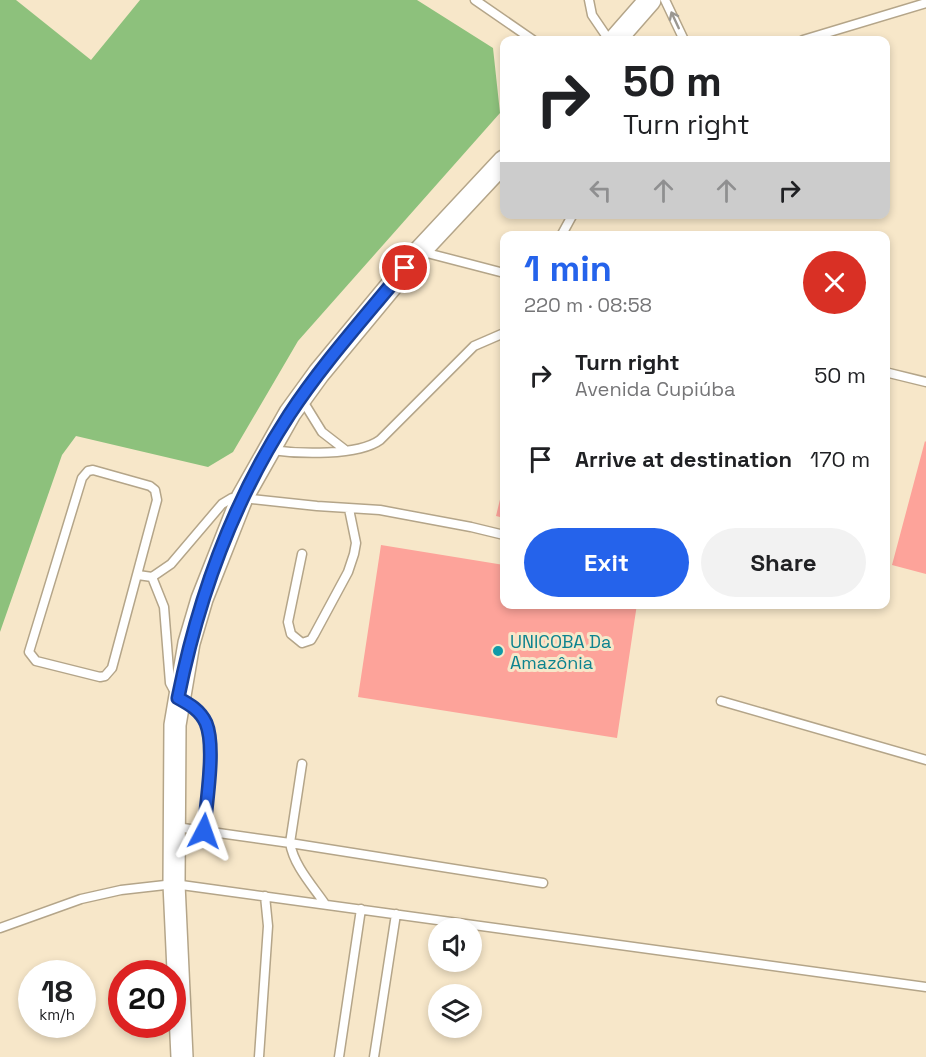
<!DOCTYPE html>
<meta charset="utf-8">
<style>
:root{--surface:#fff;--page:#f2f2f2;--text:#202124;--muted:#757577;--accent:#2563eb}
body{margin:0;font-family:"Space Grotesk",sans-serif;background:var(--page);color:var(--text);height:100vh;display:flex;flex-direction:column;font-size:22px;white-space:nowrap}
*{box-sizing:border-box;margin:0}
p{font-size:20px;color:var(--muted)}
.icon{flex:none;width:33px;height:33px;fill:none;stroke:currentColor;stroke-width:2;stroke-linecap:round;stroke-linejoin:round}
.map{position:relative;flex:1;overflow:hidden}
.sheet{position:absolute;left:500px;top:231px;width:390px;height:378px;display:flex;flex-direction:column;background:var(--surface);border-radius:12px;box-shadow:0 3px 9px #0003}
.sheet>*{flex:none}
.banner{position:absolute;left:500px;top:36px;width:390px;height:183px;border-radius:12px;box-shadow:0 3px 9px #0003;background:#fff;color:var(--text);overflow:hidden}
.fabs{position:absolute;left:428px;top:918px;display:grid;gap:12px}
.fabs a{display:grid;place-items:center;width:54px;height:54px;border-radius:50%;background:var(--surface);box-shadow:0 3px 9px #0003;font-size:30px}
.speed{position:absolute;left:18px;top:960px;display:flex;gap:12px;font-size:30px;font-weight:700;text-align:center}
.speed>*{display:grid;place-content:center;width:78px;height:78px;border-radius:50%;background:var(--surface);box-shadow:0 3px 9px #0003;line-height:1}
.speed small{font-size:15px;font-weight:400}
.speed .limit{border:9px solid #d22;background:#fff;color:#111}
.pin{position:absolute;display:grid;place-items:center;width:51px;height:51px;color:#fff;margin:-26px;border:3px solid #fff;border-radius:50%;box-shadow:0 2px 6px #0007}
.me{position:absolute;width:66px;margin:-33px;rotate:4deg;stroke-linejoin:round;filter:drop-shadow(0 0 4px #0008)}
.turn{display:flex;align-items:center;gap:21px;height:126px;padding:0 24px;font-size:27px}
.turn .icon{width:78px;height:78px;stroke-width:2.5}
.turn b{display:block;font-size:42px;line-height:51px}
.lanes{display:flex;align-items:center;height:57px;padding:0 24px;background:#0003;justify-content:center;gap:30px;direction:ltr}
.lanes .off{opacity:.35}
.round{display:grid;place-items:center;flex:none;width:63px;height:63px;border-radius:32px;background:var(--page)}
.headline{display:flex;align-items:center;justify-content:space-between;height:102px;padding:0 24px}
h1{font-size:36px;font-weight:700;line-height:45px;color:var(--accent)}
.primary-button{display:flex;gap:12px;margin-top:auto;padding:12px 24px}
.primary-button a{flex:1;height:69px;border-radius:36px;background:var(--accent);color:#fff;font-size:24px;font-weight:700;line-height:69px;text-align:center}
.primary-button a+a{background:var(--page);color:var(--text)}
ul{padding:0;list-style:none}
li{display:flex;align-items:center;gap:18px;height:84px;padding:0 24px}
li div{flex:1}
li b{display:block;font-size:22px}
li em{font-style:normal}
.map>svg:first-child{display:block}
.forest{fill:#8dc17c}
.building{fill:#fda39a}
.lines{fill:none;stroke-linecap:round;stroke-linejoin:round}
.service-casing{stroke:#b4a589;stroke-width:11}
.tertiary-casing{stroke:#b4a589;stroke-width:24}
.service{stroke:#fff;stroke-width:8}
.tertiary{stroke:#fff;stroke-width:21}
.oneway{stroke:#9a9791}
.route-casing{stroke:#184099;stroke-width:15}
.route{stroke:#2563eb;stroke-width:10}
.culture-dot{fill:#0f9aa8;stroke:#f7e7c9;stroke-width:2}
.labels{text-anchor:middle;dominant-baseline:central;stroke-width:6;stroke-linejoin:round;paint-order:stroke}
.culture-label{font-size:18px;fill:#0d838f;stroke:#f7e7c9;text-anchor:start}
</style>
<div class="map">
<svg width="926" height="1057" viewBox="0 0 926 1057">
<rect width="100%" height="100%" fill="#f7e7c9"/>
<!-- forest -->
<path class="forest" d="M0,0h16l75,60 49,-60h277l76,48 7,65 -202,228 -65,111 -25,15 -132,-31 -14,19 -62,177z"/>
<!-- building -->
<path class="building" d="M925,441l1,1v132l-34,-9z
M503,487h1v31l-8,-2z
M381,545l123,20v39h133l-20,134 -259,-41z"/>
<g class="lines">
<defs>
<path id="service" d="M475,0l58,40
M589,0l3,15 17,25
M665,0l19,40
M803,40l123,-37
M561,236l12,-22
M423,252l81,21
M885,372l41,10
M301,398l21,34 22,17
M271,450c28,4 87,6 109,-10l94,-94 30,-13
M93,470l57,16 5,4 2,10 -45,168 -7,8 -5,1 -64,-16 -7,-9 53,-174 6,-7z
M302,554l-14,68 3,12 11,9 9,-3 3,-5 34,-63 6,-18 2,-11 -7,-34
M138,575l14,2 12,30 6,76 8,15 19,11 9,13 4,21 -6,88
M152,577l19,-13 51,-60 10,-6h10l75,8 63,4 91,17 33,8
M721,701l205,59
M302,764l-12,79c4,23 22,42 35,61
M176,827l114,16 253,40
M0,928l81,-29 40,-9 53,-6 752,103
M259,1057l9,-131 -3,-30
M339,1057l22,-148
M374,1057l22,-143"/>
<path id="tertiary" d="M615,40l35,-40
M182,1057l-8,-173 1,-159 14,-82 13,-44 40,-101 48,-85 29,-40 101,-122 84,-90"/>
</defs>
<!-- service casing -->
<use href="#service" class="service-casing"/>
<!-- tertiary casing -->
<use href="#tertiary" class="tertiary-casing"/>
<!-- service -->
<use href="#service" class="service"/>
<!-- tertiary -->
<use href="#tertiary" class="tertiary"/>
</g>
<!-- one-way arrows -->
<defs><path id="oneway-shaft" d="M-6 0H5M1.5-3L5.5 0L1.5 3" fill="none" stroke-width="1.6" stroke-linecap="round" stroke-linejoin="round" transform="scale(1.5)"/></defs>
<use class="oneway" href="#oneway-shaft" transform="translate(675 20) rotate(-115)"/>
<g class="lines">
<defs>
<path id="route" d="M204,831c2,-28 12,-84 2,-108 -6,-13 -17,-19 -28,-25 20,-100 55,-197 111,-283 34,-52 77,-99 116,-147"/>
</defs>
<!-- route casing -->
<use href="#route" class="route-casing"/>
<!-- route -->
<use href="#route" class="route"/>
</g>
<!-- markers -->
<circle class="culture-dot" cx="498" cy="651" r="6"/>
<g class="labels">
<!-- culture labels -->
<g class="culture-label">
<text x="510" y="641">UNICOBA Da<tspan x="510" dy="21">Amazônia</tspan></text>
</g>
</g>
</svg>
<div class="fabs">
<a><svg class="icon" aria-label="sound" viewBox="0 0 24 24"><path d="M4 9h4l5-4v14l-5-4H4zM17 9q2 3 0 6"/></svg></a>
<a><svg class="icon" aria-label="layers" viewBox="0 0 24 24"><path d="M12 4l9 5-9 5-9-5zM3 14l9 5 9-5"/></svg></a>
</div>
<div class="speed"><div>18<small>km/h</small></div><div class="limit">20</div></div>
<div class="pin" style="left:405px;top:268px;background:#d93025"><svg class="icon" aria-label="arrive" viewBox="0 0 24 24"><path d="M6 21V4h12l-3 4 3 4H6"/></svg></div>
<svg class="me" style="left:204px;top:831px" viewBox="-20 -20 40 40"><path d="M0-17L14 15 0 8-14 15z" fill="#2563eb" stroke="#fff" stroke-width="4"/></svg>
<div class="banner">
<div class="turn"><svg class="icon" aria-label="right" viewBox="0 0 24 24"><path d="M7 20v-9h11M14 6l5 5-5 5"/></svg><div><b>50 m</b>Turn right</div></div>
<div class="lanes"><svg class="icon off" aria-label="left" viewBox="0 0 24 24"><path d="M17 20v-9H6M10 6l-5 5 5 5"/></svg><svg class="icon off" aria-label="ahead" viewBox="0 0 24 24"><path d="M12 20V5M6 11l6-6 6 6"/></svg><svg class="icon off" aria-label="ahead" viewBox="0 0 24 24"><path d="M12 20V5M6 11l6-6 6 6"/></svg><svg class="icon" aria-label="right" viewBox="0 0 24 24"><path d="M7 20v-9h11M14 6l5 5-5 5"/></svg></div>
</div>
<section class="sheet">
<div class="headline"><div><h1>1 min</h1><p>220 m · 08:58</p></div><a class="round" style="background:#d93025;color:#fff"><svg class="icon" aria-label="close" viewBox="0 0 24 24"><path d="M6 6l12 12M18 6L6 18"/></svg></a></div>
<ul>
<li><svg class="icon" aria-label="right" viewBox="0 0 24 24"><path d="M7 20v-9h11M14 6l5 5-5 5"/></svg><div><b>Turn right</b><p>Avenida Cupiúba</p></div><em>50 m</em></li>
<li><svg class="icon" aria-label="arrive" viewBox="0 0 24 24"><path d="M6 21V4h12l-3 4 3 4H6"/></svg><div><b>Arrive at destination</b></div><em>170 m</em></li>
</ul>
<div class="primary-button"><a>Exit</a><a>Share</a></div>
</section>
</div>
